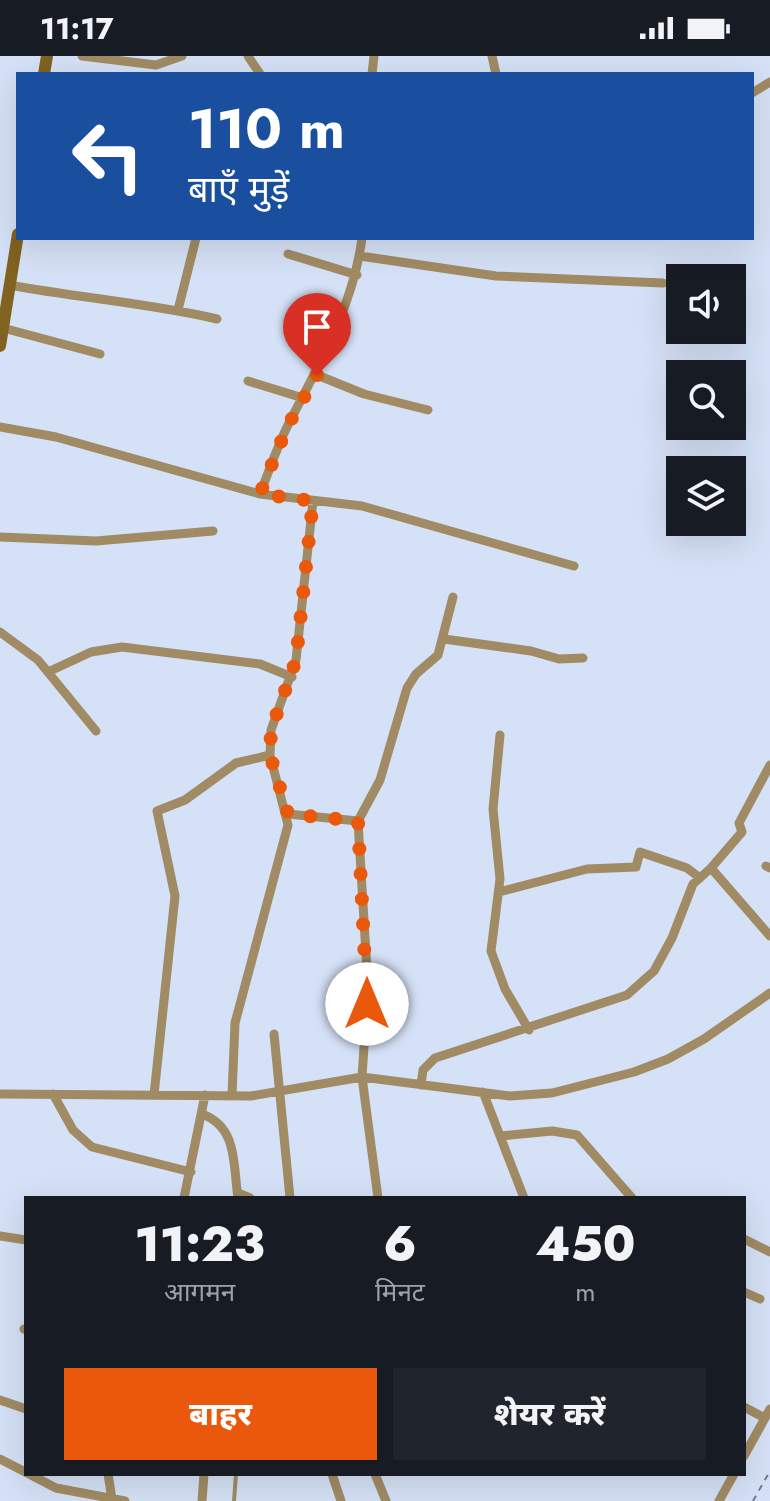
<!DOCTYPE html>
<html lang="hi">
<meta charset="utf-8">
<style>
:root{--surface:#171b24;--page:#20242c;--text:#f1f3f6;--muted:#9ea1a6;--accent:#ea580c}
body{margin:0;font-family:Jost,"Noto Sans Devanagari",sans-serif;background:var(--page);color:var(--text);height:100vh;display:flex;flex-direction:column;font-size:30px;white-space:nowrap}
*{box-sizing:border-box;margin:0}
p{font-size:26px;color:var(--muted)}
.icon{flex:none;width:44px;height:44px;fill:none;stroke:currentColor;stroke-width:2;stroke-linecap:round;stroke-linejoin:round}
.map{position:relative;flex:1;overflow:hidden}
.panel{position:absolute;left:24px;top:1140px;width:722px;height:280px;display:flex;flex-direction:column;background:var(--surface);border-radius:0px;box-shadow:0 8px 32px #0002}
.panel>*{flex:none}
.top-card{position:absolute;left:16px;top:16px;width:738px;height:168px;border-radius:0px;box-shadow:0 8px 32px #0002;background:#1a4fa0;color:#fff;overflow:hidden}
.buttons{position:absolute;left:666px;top:208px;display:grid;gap:16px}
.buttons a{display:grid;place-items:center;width:80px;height:80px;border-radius:0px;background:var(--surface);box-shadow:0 8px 32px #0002;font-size:40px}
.pin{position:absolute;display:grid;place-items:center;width:68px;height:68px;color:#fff;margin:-82px -34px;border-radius:50% 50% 50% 0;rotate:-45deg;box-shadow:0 0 8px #0007}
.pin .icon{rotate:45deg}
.me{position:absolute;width:88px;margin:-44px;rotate:0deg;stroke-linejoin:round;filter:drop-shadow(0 0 6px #0008)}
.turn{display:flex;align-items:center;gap:28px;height:168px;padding:0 40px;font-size:36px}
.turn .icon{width:104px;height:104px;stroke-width:2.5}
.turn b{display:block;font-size:56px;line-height:68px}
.eta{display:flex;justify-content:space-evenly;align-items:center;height:136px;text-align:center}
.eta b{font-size:48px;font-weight:800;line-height:56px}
.cta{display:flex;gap:16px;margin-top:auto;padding:16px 40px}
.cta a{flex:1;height:92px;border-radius:0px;background:var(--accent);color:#fff;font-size:32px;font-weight:800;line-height:92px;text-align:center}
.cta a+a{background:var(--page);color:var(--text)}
.status{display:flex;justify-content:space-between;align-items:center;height:56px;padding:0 40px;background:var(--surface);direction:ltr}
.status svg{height:22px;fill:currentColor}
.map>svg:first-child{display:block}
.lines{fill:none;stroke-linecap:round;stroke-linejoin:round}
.path{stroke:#717b8f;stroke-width:2;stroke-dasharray:6 6;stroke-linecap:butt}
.lane{stroke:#a08b64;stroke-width:4}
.street{stroke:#a08b64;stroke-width:9}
.secondary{stroke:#806221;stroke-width:12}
.route{stroke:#ea580c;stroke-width:14;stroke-dasharray:0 25.2}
</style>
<div class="status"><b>11:17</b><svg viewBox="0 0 49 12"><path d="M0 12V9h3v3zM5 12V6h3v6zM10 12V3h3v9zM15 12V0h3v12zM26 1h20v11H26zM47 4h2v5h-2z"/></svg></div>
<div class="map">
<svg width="770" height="1445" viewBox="0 0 770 1445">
<rect width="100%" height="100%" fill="#d5e1f6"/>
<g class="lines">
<!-- path -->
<path class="path" d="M753,1445l17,-30"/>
<!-- lane -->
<path class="lane" d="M234,1445l2,-27"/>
<!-- street -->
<path class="street" d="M82,0l74,9 26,-9
M248,0l12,18
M492,0l4,18
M372,18l2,-18
M752,37l18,-11
M288,198l69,21
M360,200l136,20 167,7
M10,229c69,13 139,18 207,34
M178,254l18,-72
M3,272l97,26
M317,319l47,19 64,16
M248,325l55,17
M0,371l56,10 204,57 102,12 212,60
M260,438c9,-23 17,-47 28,-69 31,-61 65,-118 74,-187
M0,481l96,4 117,-10
M0,576l38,28 58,71
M444,583l87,12 28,8 24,-1
M48,616l43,-20 31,-5 138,17 32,13
M500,679l-7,74 7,70 -9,72 14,38 24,41
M288,758l70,7
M766,810l4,2
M711,812l31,-36 -3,-9 31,-58
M499,836l88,-23 49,-2 4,-15 47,16 13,10
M274,978l16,164
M421,1029l2,-15 12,-12 192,-63 27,-24 18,-33 21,-54 18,-16 59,68
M483,1036l41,106
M0,1038l251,2 111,-19 148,19 42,-3 82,-21 34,-13 36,-20 66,-46
M53,1038l20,36 19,17 99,25
M154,1039l21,-199 -18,-85 28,-11 51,-37 34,-8
M232,1039l3,-72 53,-198 -18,-70 1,-25 25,-70 17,-159
M202,1058c36,13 31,51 36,84
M501,1080l51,-5 25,4 55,63
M238,1137l12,5
M184,1142l21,-103
M378,1142l-16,-121 6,-90 -10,-166 22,-41 27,-92 9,-14 22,-19 15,-58
M0,1180l26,4
M744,1183l26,13
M744,1236l16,7
M24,1273l2,1
M0,1344l26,9
M744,1351l21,11
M744,1400l26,-47
M0,1403l56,29 69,13
M108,1418l4,25
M332,1418l9,27
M375,1418l11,27
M202,1445l2,-27
M719,1445l15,-27"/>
<!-- secondary -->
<path class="secondary" d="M44,18l3,-18
M0,290l18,-112"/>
</g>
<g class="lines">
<!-- route -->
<path class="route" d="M317,319l-30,52 -27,67 53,7 -17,159 -25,70 -1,25 18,59 70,7 9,183"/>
</g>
</svg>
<div class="buttons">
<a><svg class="icon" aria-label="sound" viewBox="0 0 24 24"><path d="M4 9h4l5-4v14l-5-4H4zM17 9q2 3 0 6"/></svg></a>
<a><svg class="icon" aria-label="search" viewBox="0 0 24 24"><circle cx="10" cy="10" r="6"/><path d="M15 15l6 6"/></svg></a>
<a><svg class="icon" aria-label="layers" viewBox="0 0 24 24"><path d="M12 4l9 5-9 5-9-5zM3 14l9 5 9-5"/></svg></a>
</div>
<div class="pin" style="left:317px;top:319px;background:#d93025"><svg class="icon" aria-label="arrive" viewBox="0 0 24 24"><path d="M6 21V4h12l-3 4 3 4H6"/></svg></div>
<svg class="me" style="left:367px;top:948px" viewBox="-20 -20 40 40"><circle r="19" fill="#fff"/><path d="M0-13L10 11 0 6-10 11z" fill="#ea580c"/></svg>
<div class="top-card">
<div class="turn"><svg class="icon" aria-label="left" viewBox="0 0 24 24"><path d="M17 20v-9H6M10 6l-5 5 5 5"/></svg><div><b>110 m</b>बाएँ मुड़ें</div></div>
</div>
<section class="panel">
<div class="eta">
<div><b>11:23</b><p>आगमन</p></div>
<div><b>6</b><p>मिनट</p></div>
<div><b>450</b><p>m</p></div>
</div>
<div class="cta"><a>बाहर</a><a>शेयर करें</a></div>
</section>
</div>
